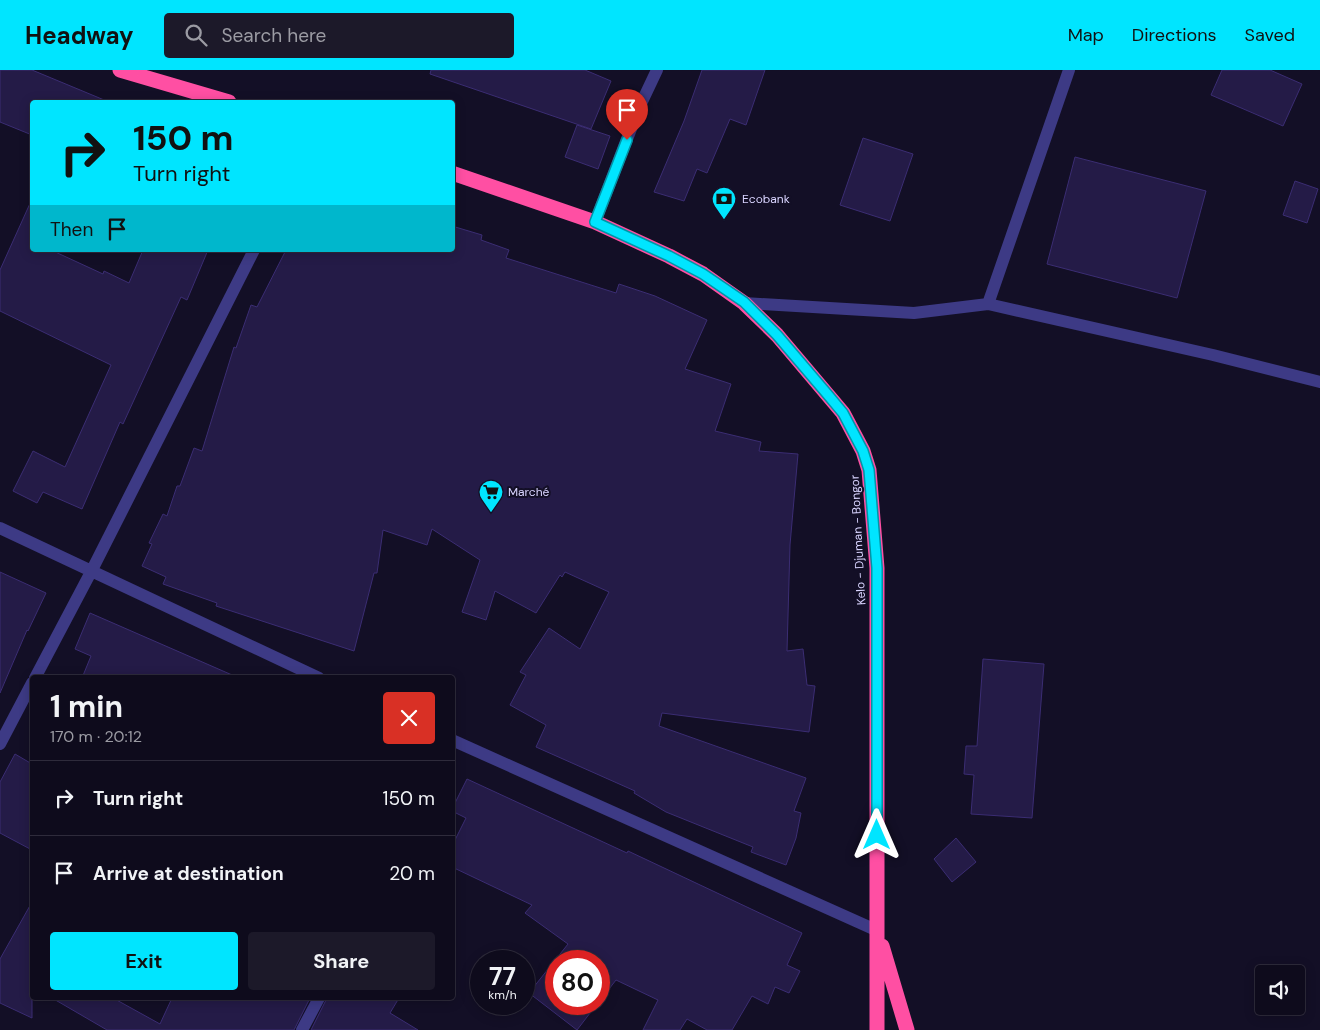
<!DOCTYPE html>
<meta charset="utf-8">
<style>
:root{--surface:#0e0b1c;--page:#1c1929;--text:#f1f3f6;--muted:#9b9ba3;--line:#2e2b3b;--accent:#00e5ff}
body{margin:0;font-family:"DM Sans",sans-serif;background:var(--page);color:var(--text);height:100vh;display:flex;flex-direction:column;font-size:19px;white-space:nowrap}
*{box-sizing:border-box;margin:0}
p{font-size:16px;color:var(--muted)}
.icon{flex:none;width:28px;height:28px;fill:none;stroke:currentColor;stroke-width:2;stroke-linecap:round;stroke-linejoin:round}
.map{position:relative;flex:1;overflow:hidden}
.panel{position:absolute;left:30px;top:605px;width:425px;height:325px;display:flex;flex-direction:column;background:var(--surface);border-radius:5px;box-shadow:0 2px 12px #0003,0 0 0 1px var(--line)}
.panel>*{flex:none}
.hud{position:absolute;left:30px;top:30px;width:425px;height:152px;border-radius:5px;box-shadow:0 2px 12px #0003,0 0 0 1px var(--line);background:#00e5ff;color:#111;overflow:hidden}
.buttons{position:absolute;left:1255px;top:895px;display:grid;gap:10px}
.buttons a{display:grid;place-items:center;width:50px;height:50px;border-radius:5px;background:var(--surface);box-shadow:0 2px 12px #0003,0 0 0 1px var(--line);font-size:25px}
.speed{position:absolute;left:470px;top:880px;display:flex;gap:10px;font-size:25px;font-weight:700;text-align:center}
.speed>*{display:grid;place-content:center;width:65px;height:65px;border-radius:50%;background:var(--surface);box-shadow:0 2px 12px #0003,0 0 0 1px var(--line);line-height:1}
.speed small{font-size:12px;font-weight:400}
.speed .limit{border:8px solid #d22;background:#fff;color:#111}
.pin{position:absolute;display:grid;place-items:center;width:42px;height:42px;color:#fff;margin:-51px -21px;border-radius:50% 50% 50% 0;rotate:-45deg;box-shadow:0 0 5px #0007}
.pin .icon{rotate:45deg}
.me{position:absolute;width:55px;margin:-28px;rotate:0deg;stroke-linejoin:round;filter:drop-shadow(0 0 4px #0008)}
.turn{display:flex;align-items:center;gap:18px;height:105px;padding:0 20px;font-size:22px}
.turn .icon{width:65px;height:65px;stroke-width:2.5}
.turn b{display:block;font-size:35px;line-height:42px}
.then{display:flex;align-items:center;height:48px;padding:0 20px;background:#0003;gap:10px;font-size:19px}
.round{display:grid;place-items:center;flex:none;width:52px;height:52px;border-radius:5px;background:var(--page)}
.summary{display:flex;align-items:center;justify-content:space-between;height:85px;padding:0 20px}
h1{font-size:30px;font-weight:700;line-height:38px}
.button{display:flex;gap:10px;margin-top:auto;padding:10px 20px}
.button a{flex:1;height:58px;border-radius:5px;background:var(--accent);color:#111;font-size:20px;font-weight:700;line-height:58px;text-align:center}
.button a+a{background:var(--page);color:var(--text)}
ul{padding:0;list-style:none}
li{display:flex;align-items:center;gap:15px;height:75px;padding:0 20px;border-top:1px solid var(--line)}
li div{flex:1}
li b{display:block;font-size:19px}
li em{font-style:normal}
header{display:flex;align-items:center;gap:30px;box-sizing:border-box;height:70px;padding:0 25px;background:var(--accent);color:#111}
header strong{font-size:24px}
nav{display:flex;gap:28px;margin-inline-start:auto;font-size:18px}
.search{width:350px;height:45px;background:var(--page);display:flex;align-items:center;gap:12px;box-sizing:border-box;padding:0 18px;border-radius:5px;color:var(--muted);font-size:19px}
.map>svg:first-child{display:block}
.building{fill:#241b47;stroke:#3b2d73}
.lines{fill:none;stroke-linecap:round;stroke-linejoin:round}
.minor{stroke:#3d3a85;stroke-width:12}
.highway{stroke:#ff4fa3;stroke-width:15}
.route-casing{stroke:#0095a6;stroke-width:12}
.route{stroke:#00e5ff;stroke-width:9}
.labels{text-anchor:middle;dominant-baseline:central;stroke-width:4;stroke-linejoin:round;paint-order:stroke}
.poi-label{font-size:12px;fill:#d9d4ff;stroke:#130f26;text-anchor:start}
.street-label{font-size:12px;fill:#d9d4ff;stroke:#130f26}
</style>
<header>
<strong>Headway</strong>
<div class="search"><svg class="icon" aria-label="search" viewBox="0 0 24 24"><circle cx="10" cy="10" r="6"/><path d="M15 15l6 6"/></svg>Search here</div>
<nav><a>Map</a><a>Directions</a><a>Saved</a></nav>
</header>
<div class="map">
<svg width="1320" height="960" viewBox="0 0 1320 960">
<rect width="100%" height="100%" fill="#130f26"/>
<!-- building -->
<path class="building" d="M0,0h32l77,32h-77v33l-32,-13z
M431,0h154l26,11 -20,48 -161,-55z
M702,0h63l-19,55 -16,-6 -23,54 -10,-4 -13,32 -30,-9 30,-71z
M1222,0h48l32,14 -19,42 -72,-31z
M577,55l33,11 -12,33 -33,-12z
M863,68l50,16 -23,67 -50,-16z
M1075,87l131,34 -29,107 -130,-34z
M1295,111l23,8 -11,34 -24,-8z
M32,129v51h19l52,24 1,-3 25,12 14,-33h65l-21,50 -6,-3 -58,127 -3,-2 -38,87 -39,-17 -6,11 -24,-12 20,-40 32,16 46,-102 -111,-54v-41z
M452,156l30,9 -1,5 28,10 -3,8 110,35 3,-9 36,12 52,24 -22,49 46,15 -16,47 46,11 -2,9 39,3 -8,91 -3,106 16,-2 4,36 8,1 -6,46 -147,-19 -3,13 147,52 -12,33 7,2 -5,25 -10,27 -35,-13 2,-5 -87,-35 -32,-19 1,-2 -99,-44 10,-22 -36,-20 16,-30 -6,-3 29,-44 31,21 29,-57 -44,-20 -3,5 -2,-2 -24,38 -41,-22 -9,29 -24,-8 18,-52 -48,-31 -5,16 -44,-15 -6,43h-3l-20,78 -138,-45 1,-3 -54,-19 3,-7 -24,-11 10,-22 -3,-1 14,-29 4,2 10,-30h3l14,-38 8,3 32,-104 2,1 15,-43 6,2 29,-57h166z
M0,502l46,21 -18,38 -1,-1 -27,63z
M90,543l149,65h-157l9,-22 -16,-7z
M983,589l61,5 -12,154 -61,-4 3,-39 -10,-1 2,-28h11z
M15,684l17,10v86l-32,-17v-51z
M467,709l160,74 1,-2 174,82 -15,32 13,6 -11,22 -14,-6 -7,17 -16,-8 -20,34h-25l-20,-11 -7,11h-37l15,-30 -42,-20 -17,22v-41h-43v43h41l-20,26 -48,-37 39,-49 -43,-31 7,-8 -80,-38v-21l14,-28 -14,-7v-2z
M956,768l20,24 -24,20 -18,-23z
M32,832v116l-32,-15v-44z
M52,928h61l47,26 12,-26h138l-16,32h-187z
M327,928h72l-9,15 28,17h-107z"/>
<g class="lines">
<!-- minor -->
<path class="minor" d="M595,152l44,-114 18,-38
M744,233l170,10 74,-9 225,51 107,27
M988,234l81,-234
M0,458l319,150
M35,608l57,-108 162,-320
M452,670l426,191
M0,674l32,-61
M302,960l17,-32"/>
<!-- highway -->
<path class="highway" d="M120,0l109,32
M452,103l143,49 74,34 34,18 41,29 33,32 66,78 20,38 6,19 8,98v462
M882,876l25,84"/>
</g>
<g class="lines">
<defs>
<path id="route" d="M627,70l-32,82 74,34 34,18 41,28 33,33 51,60 15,18 20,38 6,19 8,98v267"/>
</defs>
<!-- route casing -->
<use href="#route" class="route-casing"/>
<!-- route -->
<use href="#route" class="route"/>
</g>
<!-- icons -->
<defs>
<symbol id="bank-pin" viewBox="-11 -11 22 30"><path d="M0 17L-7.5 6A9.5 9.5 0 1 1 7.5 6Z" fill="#00e5ff" stroke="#130f26"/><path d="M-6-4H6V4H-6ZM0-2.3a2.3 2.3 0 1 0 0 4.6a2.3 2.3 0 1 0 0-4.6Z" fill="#111"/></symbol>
<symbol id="supermarket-pin" viewBox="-11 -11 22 30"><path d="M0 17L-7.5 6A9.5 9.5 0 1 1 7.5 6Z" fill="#00e5ff" stroke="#130f26"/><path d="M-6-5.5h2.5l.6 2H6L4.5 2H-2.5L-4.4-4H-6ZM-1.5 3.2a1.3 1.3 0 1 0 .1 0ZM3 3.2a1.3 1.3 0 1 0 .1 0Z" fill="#111"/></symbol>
</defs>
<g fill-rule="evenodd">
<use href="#bank-pin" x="710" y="115" width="28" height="38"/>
<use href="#supermarket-pin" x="477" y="408" width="28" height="38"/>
</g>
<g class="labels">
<!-- poi labels -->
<g class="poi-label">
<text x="742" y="129">Ecobank</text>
<text x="508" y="422">Marché</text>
</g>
<!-- street labels -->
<g class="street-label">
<text transform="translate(858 470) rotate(-93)">Kelo - Djuman - Bongor</text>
</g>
</g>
</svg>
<div class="buttons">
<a><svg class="icon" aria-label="sound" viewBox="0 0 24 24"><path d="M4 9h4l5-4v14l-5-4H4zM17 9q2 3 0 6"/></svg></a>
</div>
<div class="speed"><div>77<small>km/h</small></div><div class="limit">80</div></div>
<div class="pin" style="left:627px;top:70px;background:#d93025"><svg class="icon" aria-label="arrive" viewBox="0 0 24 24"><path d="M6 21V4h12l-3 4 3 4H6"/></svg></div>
<svg class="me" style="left:877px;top:765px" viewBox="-20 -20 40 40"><path d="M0-17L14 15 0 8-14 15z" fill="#00e5ff" stroke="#fff" stroke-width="4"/></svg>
<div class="hud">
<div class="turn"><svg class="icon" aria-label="right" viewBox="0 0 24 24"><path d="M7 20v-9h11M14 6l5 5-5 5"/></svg><div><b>150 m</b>Turn right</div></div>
<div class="then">Then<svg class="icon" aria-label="arrive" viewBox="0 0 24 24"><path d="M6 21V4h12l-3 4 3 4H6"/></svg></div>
</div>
<section class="panel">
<div class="summary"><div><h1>1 min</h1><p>170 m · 20:12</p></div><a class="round" style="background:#d93025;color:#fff"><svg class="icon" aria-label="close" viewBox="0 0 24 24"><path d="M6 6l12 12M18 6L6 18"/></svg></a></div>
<ul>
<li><svg class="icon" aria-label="right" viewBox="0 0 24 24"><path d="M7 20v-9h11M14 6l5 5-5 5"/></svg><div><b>Turn right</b></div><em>150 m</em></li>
<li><svg class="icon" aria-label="arrive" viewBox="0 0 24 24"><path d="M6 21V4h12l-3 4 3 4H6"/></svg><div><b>Arrive at destination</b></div><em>20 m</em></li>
</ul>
<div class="button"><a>Exit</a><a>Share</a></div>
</section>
</div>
